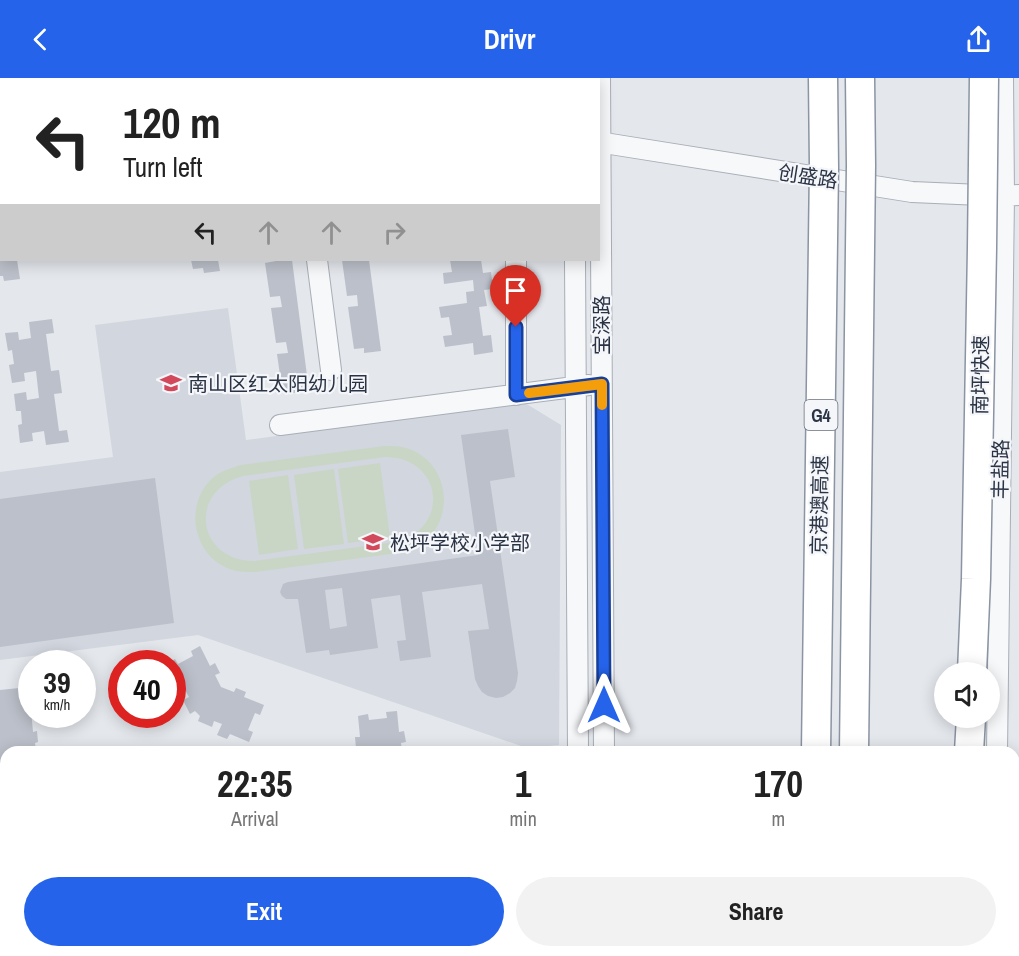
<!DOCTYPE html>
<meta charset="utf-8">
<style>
:root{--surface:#fff;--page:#f2f2f2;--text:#222;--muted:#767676;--accent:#2563eb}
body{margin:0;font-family:"Archivo Narrow","Noto Sans SC",sans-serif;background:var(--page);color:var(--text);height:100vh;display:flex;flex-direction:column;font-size:22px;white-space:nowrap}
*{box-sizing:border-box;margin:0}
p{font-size:20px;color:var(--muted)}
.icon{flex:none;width:33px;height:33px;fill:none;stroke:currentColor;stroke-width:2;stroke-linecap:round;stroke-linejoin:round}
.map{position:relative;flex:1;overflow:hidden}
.panel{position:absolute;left:0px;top:668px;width:1020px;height:212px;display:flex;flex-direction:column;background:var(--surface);border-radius:18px 18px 0 0;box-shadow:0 3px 15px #0003}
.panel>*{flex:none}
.banner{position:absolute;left:0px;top:0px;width:600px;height:183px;box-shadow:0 3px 15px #0003;background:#fff;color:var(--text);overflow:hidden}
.controls{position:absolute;left:934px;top:584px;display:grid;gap:12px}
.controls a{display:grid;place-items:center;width:66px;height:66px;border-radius:50%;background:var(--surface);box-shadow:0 3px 15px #0003;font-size:30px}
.speed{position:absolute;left:18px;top:572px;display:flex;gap:12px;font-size:30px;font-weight:700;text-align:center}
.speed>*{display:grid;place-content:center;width:78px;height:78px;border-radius:50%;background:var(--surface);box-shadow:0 3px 15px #0003;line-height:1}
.speed small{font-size:15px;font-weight:400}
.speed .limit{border:9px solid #d22;background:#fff;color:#111}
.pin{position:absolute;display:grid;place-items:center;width:51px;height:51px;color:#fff;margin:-62px -26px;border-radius:50% 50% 50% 0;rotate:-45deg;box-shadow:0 0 6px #0007}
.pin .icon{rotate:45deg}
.me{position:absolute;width:66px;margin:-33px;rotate:0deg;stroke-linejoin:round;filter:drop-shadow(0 0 4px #0008)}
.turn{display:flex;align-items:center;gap:21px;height:126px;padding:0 24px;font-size:27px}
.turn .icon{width:78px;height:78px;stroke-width:2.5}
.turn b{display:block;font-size:42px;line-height:51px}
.lanes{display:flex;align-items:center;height:57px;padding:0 24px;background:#0003;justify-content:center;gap:30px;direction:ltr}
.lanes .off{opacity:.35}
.eta{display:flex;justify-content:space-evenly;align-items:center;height:102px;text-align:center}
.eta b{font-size:36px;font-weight:700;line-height:42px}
.primary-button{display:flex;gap:12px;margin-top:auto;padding:12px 24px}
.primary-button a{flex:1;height:69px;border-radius:36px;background:var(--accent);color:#fff;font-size:24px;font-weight:700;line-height:69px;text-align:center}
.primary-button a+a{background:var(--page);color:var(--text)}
header{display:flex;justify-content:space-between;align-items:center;height:78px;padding:0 24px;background:var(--accent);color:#fff;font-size:27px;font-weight:700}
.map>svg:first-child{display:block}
.built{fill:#d2d6de}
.green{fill:#c9d6c5;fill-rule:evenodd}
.building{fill:#bbc0ca;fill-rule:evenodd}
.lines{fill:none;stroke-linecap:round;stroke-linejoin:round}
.minor-casing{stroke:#a9aeb7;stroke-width:22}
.highway-casing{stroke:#8b94a3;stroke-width:31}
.minor{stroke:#f7f8fa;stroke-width:20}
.highway{stroke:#fff;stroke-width:28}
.highway-bridge-casing{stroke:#8b94a3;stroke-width:31;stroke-linecap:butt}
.highway-bridge{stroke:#fff;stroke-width:28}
.route-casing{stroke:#184099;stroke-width:15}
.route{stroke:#2563eb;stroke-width:10}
.slow{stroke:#f59e0b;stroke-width:10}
.labels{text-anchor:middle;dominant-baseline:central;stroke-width:4.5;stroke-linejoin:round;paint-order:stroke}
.shield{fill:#f4f6f9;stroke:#676e7b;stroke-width:1.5}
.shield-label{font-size:18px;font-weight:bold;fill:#2b3445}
.street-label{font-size:20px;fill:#2b3445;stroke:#f4f6f9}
.poi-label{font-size:20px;fill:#2b3445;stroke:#f4f6f9;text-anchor:start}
</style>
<header><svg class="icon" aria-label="back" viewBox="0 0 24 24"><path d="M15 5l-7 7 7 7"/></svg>Drivr<svg class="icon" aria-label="share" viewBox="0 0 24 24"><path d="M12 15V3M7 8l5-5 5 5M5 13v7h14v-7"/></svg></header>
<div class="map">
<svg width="1019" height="878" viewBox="0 0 1019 878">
<rect width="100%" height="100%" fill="#e4e7ec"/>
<!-- built -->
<path class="built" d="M228,230l18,132 279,-37 36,22 -2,320 -32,3 -329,-113 -198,25v-188l113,-15 -18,-132z"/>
<!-- green -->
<path class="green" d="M384,368c10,0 19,0 28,4 37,16 43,67 12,92 -8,6 -16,8 -26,11l-143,19c-10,0 -19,0 -28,-4 -36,-16 -43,-67 -12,-92 8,-6 17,-8 26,-11zM385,379c58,0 66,71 11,85l-142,19c-57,0 -67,-70 -11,-85z
M380,385l10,74 -42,6 -10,-74z
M334,391l10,75 -40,5 -10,-74z
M288,397l10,74 -39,6 -10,-74z"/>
<!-- building -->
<path class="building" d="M0,182h17l3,19 -16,2 -1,-5h-3z
M191,182h27l2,11 -16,2 -1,-5 -10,1z
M275,182h17l17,131 -16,2 -1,-5 -10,1 -5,-35 11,-1 -2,-11 -10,1 -5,-35 11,-1 -2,-11 -10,1 -5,-34 11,-2z
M342,182h27l12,91 -17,2v-5l-10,1 -6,-42 10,-1 -1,-11 -10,1z
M450,182h31l2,13 8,-1 2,17 -9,1 3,16 -8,1 4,29 8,-1 2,17 -19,3 -1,-12 -28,4 -2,-11 9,-1 -3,-18 -8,1 -2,-11 28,-4 -1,-11 8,-1 -1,-11 -29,4 -1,-11 9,-1z
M52,241l2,14 -8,1 5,37 8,-1 3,23 -8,1 5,37 8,-1 2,12 -23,3 -2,-14 -12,2 1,8 -13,2 -2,-18 4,-1 -1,-13h-5l-2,-17 12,-2 1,8 12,-2 -3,-27 -12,2 1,8 -13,2 -3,-18 5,-1 -2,-14 -4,1 -3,-18 13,-1 1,8 12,-2 -2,-16z
M508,351l7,48 -25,4 28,192 -1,8 -2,7 -5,5 -7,4 -7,1 -8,-2 -6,-4 -4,-6 -3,-7 -7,-48 21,-2 -7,-45 -60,8 9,65 -31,4 -3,-20 9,-1 -6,-45 -29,4 7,49 -48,7 -1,-5 -23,3 -8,-54h-12l-4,-3 -2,-4 3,-8 5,-2 190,-27 -17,-120zM342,510l5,38 -17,3 -5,-39z
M155,400l19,145 -174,24v-148z
M200,568l10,20 5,-3 5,10 -5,2 6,12 13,5 2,-4 10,4 -2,5 20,8 -4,10 -5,-2 -7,17 5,2 -4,10 -19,-8 -3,5 -10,-4 5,-11 -8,-3 -2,6 -14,-6 2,-5 -5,-5 -5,3 -7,-14 6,-3 -4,-7 -10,5 -3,-4v-7l3,-1 -3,-4v-16h-4l7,-4 3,5 15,-8 -2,-5z
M29,609l4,45 4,-1 1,11 -3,1 1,9h-30v175l-2,1 -4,-43v-195z
M397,633l2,21 5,-1 2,11 -5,1 1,9h-34l-1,-5 -11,1 -1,-11h5l-2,-21 10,-2 1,6 18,-2 -1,-6z
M7,873h55l6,5h-61z
M83,873h16l2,2 -3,3h-10z
M120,873h30l3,3 -2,2h-35z
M475,873h16l6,5h-17z"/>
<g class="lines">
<defs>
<path id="minor" d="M315,0l1,2
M574,0v2
M600,0l4,674
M518,2v-2
M598,64l314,50 92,4 15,-1
M317,182l14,110
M575,182l3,492
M516,317v-135
M280,347l309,-40
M997,674l7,-556 -1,-118
M579,873v5
M606,873v5
M989,878v-5"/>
<path id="highway" d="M969,674l2,-35
M806,878l1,-5
M844,878l1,-5
M961,878v-5
M1014,878l5,-113"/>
</defs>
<!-- minor casing -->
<use href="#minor" class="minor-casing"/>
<!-- highway casing -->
<use href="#highway" class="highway-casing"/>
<!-- minor -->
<use href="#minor" class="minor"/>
<!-- highway -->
<use href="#highway" class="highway"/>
<defs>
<path id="highway-bridge" d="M972,594l4,-93 6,-331 2,-170
M816,674l8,-585 -1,-89
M854,674l7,-587 -1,-87"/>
</defs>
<!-- highway-bridge casing -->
<use href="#highway-bridge" class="highway-bridge-casing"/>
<!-- highway-bridge -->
<use href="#highway-bridge" class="highway-bridge"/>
</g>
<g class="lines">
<defs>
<path id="route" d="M516,249v68l86,-11 2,321"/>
</defs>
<!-- route casing -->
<use href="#route" class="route-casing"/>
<!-- route -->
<use href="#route" class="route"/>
<!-- slow -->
<path class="slow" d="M529,315l73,-9v21"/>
</g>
<!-- icons -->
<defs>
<symbol id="school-bare" viewBox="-9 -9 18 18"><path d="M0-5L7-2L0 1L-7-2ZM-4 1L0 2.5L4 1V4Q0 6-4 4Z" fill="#d1495b" stroke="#f4f6f9" stroke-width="2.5" paint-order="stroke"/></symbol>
</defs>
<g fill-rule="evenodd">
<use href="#school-bare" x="156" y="290" width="30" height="30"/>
<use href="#school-bare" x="358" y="449" width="30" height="30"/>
</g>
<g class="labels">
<!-- shield labels -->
<rect class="shield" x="804.5" y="322" width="33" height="30" rx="4.5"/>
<g class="shield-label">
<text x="821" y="337">G4</text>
</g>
<!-- street labels -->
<g class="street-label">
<text transform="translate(808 98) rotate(9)">创盛路</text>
<text transform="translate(601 247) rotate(-90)">宝深路</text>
<text transform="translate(980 297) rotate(-89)">南坪快速</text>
<text transform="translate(1000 391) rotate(-89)">丰盐路</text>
<text transform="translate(819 427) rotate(-89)">京港澳高速</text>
</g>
<!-- poi labels -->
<g class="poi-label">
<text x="188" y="305">南山区红太阳幼儿园</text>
<text x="390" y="464">松坪学校小学部</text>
</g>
</g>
</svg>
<div class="controls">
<a><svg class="icon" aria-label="sound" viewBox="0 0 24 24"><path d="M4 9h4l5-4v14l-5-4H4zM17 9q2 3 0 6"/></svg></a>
</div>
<div class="speed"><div>39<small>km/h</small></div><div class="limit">40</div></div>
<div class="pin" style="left:516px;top:249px;background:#d93025"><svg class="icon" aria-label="arrive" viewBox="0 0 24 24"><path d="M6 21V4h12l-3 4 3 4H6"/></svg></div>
<svg class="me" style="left:604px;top:627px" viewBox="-20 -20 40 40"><path d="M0-17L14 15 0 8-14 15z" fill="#2563eb" stroke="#fff" stroke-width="4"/></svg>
<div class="banner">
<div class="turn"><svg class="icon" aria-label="left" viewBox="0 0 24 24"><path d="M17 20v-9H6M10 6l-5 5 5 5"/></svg><div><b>120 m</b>Turn left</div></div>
<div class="lanes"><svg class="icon" aria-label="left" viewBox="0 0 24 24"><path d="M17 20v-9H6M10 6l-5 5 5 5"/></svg><svg class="icon off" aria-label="ahead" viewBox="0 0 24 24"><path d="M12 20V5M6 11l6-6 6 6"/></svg><svg class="icon off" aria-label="ahead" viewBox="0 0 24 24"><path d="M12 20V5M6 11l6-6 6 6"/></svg><svg class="icon off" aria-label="right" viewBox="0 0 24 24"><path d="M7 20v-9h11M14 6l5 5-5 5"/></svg></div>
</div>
<section class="panel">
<div class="eta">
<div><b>22:35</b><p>Arrival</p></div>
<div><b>1</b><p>min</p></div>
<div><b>170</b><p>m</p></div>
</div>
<div class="primary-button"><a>Exit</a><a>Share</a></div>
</section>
</div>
